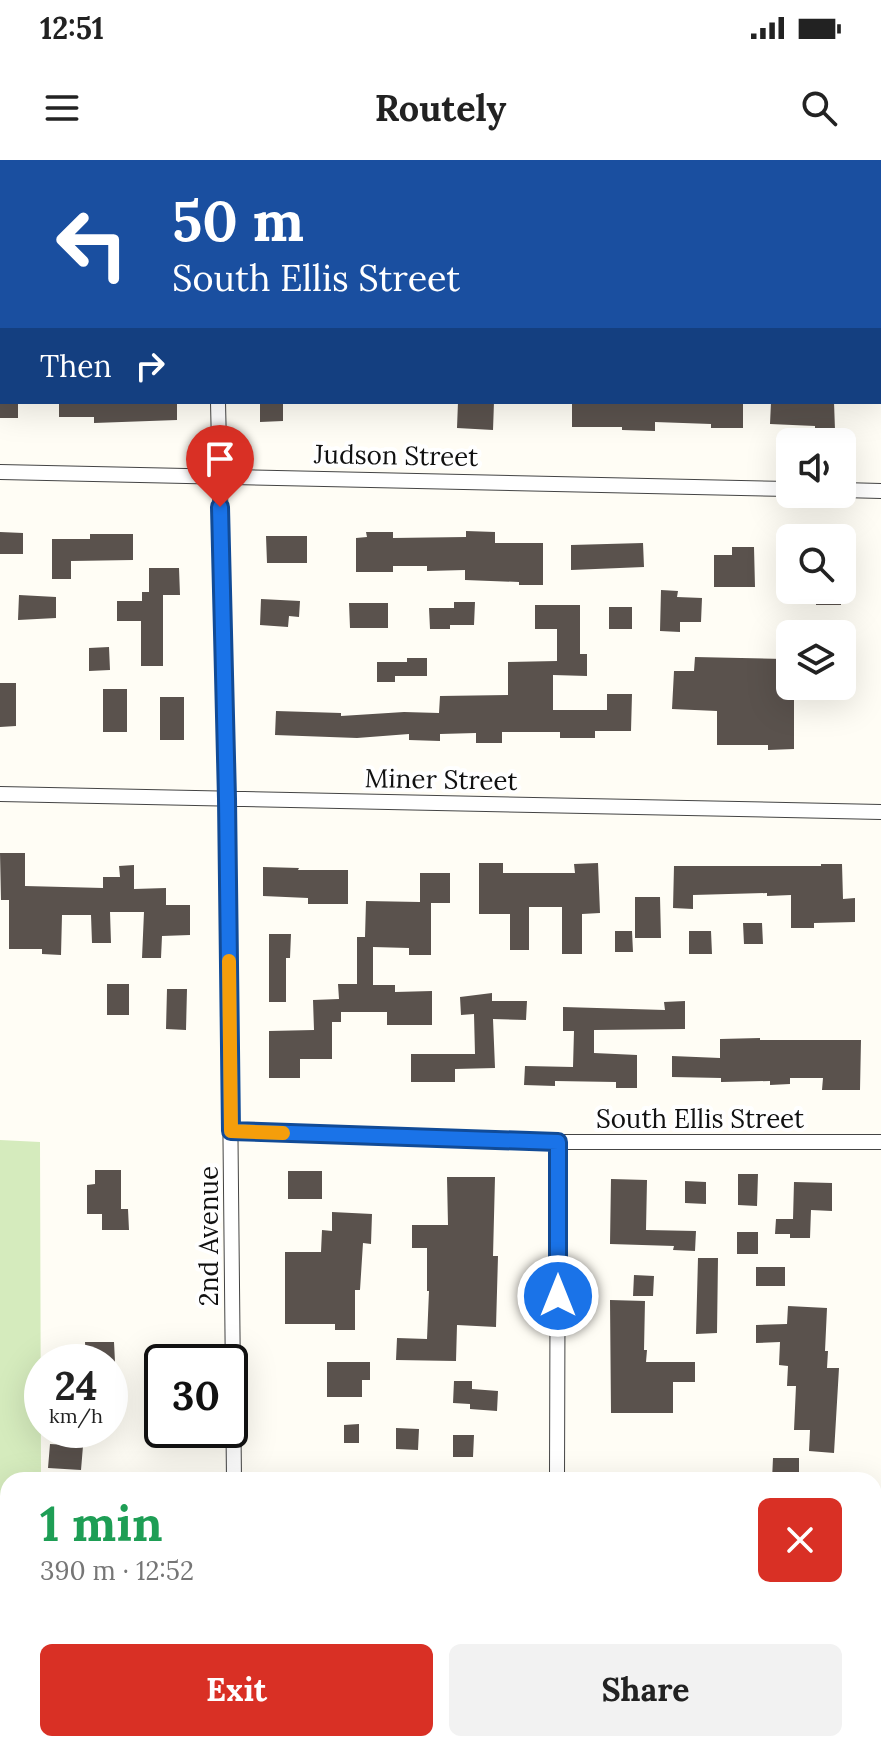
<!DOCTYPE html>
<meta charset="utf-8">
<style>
:root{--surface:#fff;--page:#f2f2f2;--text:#222;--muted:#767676;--accent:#d93025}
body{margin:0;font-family:Lora,serif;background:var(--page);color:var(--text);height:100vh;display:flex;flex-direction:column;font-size:30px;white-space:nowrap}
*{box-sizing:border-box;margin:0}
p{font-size:26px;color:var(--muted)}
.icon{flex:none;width:44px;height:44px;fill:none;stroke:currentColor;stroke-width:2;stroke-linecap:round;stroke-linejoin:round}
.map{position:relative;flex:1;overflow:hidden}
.drawer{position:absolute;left:0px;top:1312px;width:882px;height:280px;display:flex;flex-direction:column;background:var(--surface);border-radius:24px 24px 0 0;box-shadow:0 8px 32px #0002}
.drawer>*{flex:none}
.guide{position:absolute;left:0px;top:0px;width:882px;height:244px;box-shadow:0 8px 32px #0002;background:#1a4fa0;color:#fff;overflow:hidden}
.buttons{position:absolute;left:776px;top:268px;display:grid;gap:16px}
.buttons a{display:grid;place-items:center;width:80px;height:80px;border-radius:12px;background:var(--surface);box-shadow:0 8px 32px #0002;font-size:40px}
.speed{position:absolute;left:24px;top:1184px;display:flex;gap:16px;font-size:40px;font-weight:700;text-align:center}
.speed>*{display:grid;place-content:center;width:104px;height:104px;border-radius:50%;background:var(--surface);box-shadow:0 8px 32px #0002;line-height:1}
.speed small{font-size:20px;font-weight:400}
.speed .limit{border:4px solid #111;border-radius:12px;background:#fff;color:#111}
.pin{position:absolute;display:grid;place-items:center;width:68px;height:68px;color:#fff;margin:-82px -34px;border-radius:50% 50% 50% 0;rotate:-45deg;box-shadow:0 0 8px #0007}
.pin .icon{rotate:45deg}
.me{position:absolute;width:88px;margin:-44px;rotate:0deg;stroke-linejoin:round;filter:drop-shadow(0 0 6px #0008)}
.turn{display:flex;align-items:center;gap:28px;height:168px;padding:0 40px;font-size:36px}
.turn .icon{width:104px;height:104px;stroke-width:2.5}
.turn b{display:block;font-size:56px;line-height:68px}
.then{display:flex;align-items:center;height:76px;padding:0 40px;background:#0003;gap:16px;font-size:30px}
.round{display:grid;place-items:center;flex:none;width:84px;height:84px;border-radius:12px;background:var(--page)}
.summary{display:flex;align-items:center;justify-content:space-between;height:136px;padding:0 40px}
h1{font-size:48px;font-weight:700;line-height:60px;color:#1e9e55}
.action{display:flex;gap:16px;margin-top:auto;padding:16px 40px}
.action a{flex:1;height:92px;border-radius:12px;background:var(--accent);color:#fff;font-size:32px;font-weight:700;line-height:92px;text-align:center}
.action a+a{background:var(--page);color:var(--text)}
.status{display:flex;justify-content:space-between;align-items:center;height:56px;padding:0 40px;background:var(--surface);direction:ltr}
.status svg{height:22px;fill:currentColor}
header{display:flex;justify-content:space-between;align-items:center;height:104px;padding:0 40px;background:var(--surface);font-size:36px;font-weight:700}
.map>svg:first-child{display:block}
.green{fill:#d5ebbd}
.building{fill:#5a524d}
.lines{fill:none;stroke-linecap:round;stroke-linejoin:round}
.minor-casing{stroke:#444;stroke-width:16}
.minor{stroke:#fff;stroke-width:14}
.route-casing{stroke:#114b97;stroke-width:20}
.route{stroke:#1a73e8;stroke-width:14}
.slow{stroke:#f59e0b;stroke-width:14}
.labels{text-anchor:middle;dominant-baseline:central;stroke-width:8;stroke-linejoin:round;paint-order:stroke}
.street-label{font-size:26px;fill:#111;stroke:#fff}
</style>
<div class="status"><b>12:51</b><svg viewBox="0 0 49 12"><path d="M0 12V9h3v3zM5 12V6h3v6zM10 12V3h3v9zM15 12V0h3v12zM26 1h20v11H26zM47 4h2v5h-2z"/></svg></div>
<header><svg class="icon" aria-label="menu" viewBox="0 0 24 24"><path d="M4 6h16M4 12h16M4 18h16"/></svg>Routely<svg class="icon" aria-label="search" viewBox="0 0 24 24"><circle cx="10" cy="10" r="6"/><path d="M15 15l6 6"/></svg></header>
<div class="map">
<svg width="881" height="1592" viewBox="0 0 881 1592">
<rect width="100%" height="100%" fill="#fffdf5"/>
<!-- green -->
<path class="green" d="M0,980l40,2 1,338h-33v51h-8z"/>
<!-- building -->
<path class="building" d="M0,242h18v16h-18z
M59,242h118v18l-83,3v-6h-35z
M260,242h23v19l-23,1z
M458,242h36l-1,28 -36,-2z
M572,242h171v26h-32v-4l-56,-2v9l-33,-1v-3h-50z
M771,242h63l1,28 -20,1v-5l-45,-2z
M466,371l29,1v11h48v42h-24v-3l-54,-2v-10l-38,1v-5h-34v6h-37v-34l11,-1 -1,-5h27v6l73,-1z
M0,372l23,1v21h-23z
M90,374h43v26l-62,1v18h-19v-40h38z
M266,376h41v27h-40z
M643,383l1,24 -73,3v-25z
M732,387h22l1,40h-41v-32h18z
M149,408h30l1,27h-17v71h-22v-45h-24v-20h25v-9h7z
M661,430l17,1 -1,6 25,1 -1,24h-21v10l-20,-1z
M816,430h25v15h-25z
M19,435l37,2v21l-38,2z
M261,439l39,2 -1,16 -10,-1 -1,11 -28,-2z
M454,442h21l-1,23h-24v4h-20l-1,-21h25z
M349,443h39v25h-38z
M535,445h45v49h7v22l-34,-1v35h54v-16h25l-1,37h-36v7h-35v-6h-58v11h-26v-10l-36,1v7l-31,-1v-6l-52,4 -82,-3 1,-24 65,2v3l63,-4 35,1 1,-17 68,-1v-33l49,-1v-32h-22z
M609,447h23v22h-23z
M109,487l1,23 -21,1v-23z
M695,497l89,2 1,27h9v63l-26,1v-5h-51v-34l-45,-2 2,-38h20z
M407,498h20v18h-32v6h-18v-20h30z
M0,523h16v43l-16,1z
M103,529h24v43h-24z
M160,537h24v43h-24z
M0,693h25v33l78,2v-11h17l-1,-11 15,-1v24l32,-1v17h24v30l-28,1 -1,22h-19l2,-46h-34l1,31h-19l-1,-28h-29l-1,40 -19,-1v-5h-33v-49h-8z
M479,703h24v10h72l-1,-9 24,-1 2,50 -18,1v40h-20v-47h-33v43h-19v-36h-31z
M821,704h21l1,35 12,-1v24l-41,1v5h-23v-33l-24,1v-3l-74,2v14l-20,-1 1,-42h147z
M263,707l36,1 -1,2h50v34h-40v-6l-45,-2z
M420,713h30v30h-19v52h-22v-7l-36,-1v38h22v7l37,-1v34h-45v-13h-46v10h-9v37h-32v19h-31v-47l45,-1 -1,-30 26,-1 -1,-15h19v-47h8l1,-36 54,1z
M635,737h25l1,41h-26z
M743,763h19l1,21h-19z
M615,771h17l1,21h-18z
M689,771h22l1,23h-23z
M269,774h22l-1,24h-4v44h-17z
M107,824h22v31h-22z
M167,829h20l-1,41 -20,-1z
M492,833v8h35l-1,19 -33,-1 2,49 -40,1v13h-44v-28h64l-1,-40 -13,1 -1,-18z
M685,841v28l-91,1v23l43,2v33h-21v-6l-61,-1v5l-31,-1 1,-19 48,1 1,-36h-11v-24l102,3 -1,-8z
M760,878v2h101l-1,50h-38l1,-12h-33v6l-20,1v-4l-49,1v-4l-49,-1v-21l48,2v-19z
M95,1010h26v39h7l1,21h-27v-16h-15v-29l8,-1z
M288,1011h34v28h-34z
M738,1014h20l-1,32 -19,-1z
M447,1017h48l-2,79h5l-2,71 -39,-2 -1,36 -60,-1 1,-22 30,1 2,-48h-2v-43h-15v-23h36z
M611,1019l36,1 -1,50 50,1 -1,20 -22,-1 1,-4 -64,-2z
M685,1021l21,1v22l-21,-1z
M794,1022l38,1v28l-21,-1 -1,28h-20v-4h-15l1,-15h17z
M332,1052l40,2 -1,30 -8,-1 -3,47h-5v40h-20v-6h-50v-72h36l1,-22 10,1z
M737,1072h21v22h-21z
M698,1098h20l-1,75 -21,1z
M756,1107h29v19h-29z
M634,1115l20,1 -1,20h-20z
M610,1140l35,1 -1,49h3l-1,12h49v20h-22v31h-62z
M788,1146l39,2 -2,43h3l-1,17h12l-5,85 -25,-2 1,-21h-16l2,-44h-9l1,-20 -9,-1 1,-23 -24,1v-18l31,-1z
M85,1182h29l1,20h-29z
M327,1202h43v18h-8v17h-35z
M454,1221h18v8l26,2 -1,20 -27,-2v-5l-17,-1z
M146,1254l16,1v22h-17z
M359,1264v19h-15v-18z
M396,1268l23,1 -1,21 -22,-1z
M453,1275h21l-1,22h-20z
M50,1284l33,2 -2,24 -33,-2z
M773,1298h26v22h-27z"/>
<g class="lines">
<defs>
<path id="minor" d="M214,0v2
M369,0l97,2
M880,10l1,1
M218,242l9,397 7,681
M0,312l790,17
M842,330l39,1
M0,634l881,18
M231,971l327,11h323
M557,1320l1,-338
M0,1386h8
M874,1456l7,1
M238,1584v8
M559,1584v8"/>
</defs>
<!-- minor casing -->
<use href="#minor" class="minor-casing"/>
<!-- minor -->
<use href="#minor" class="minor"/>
</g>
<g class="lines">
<defs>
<path id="route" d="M220,347l7,292 4,332 327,11v154"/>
</defs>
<!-- route casing -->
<use href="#route" class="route-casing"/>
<!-- route -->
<use href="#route" class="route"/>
<!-- slow -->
<path class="slow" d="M229,801l2,170 52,2"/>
</g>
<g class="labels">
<!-- street labels -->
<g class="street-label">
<text transform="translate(396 295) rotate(1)">Judson Street</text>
<text transform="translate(441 619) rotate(1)">Miner Street</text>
<text x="700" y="958">South Ellis Street</text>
<text transform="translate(208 1076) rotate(-90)">2nd Avenue</text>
</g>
</g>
</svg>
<div class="buttons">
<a><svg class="icon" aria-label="sound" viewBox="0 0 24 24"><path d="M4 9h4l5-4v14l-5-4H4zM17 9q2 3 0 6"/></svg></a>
<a><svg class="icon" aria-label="search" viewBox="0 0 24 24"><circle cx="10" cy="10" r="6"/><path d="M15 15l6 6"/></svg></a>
<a><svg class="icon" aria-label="layers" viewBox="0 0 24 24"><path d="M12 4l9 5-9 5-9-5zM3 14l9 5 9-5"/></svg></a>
</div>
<div class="speed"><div>24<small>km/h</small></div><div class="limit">30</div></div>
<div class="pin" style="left:220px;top:347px;background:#d93025"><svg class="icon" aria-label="arrive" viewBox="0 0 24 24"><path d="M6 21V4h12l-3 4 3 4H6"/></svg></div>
<svg class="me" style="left:558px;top:1136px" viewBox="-20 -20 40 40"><circle r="17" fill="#1a73e8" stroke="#fff" stroke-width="3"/><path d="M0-11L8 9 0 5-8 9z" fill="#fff"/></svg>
<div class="guide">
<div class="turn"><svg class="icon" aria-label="left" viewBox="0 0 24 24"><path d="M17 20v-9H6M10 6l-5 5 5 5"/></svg><div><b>50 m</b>South Ellis Street</div></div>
<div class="then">Then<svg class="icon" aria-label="right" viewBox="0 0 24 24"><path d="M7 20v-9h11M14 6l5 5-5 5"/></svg></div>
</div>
<section class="drawer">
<div class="summary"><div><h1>1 min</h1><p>390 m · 12:52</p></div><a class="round" style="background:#d93025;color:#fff"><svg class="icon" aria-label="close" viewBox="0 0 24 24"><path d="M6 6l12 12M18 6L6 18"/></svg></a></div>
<div class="action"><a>Exit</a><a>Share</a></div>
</section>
</div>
